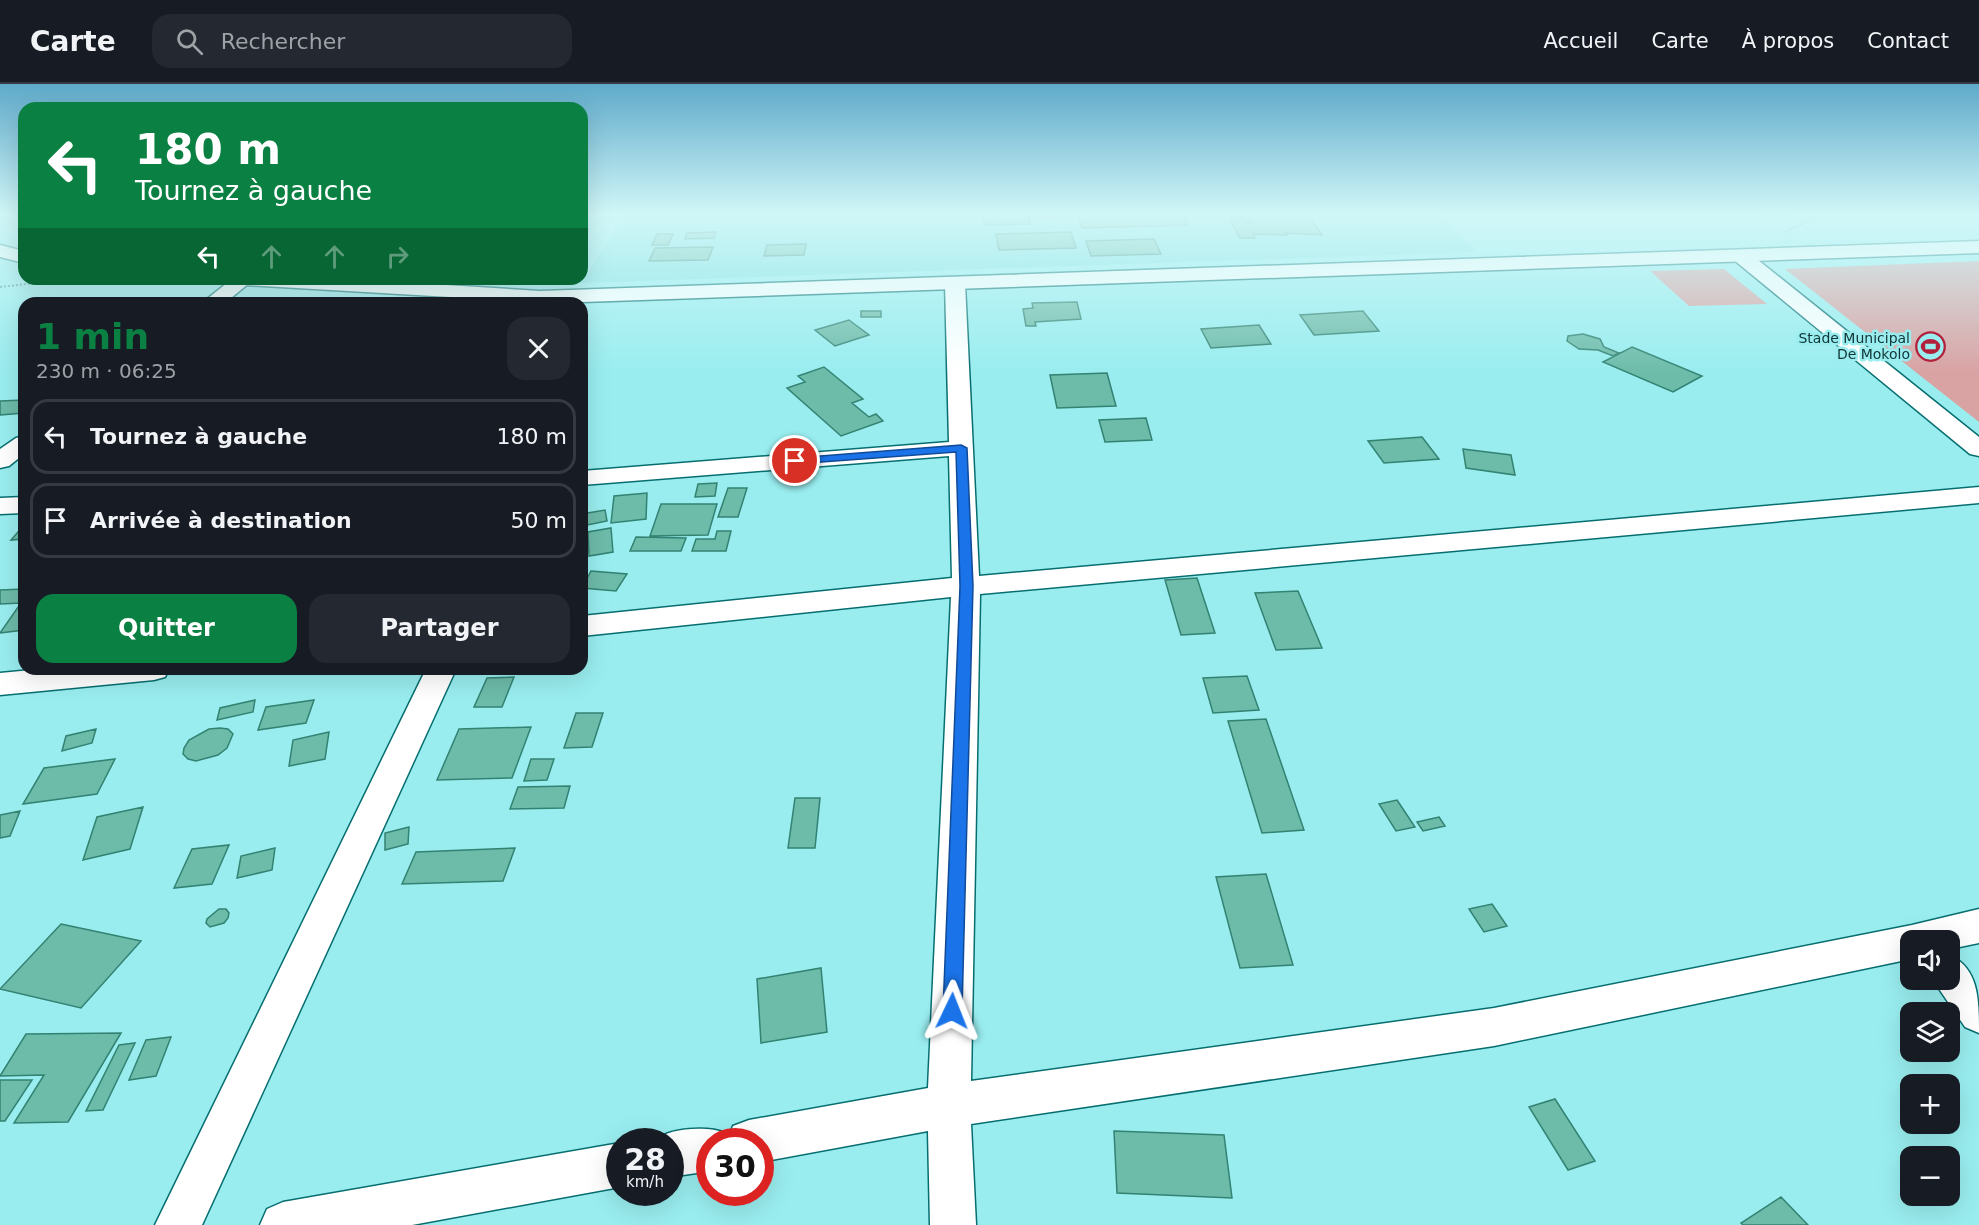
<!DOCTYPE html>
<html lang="fr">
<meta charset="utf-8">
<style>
:root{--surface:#171b24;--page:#242831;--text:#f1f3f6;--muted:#9ea1a6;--line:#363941;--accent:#0b8043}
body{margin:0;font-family:"DejaVu Sans",sans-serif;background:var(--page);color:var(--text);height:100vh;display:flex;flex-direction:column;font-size:22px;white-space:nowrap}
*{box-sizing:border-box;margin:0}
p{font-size:20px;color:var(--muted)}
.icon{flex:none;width:33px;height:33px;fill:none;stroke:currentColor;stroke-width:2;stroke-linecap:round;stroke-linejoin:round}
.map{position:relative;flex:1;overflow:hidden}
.panel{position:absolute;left:18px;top:213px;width:570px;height:378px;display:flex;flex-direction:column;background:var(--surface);border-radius:18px;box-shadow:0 6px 24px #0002}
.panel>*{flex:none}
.guide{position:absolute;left:18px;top:18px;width:570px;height:183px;border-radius:18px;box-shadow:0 6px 24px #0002;background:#0b8043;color:#fff;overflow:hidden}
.buttons{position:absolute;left:1900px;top:846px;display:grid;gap:12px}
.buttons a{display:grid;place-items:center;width:60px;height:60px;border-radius:12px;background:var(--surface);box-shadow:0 6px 24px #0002;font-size:30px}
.speed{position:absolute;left:606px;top:1044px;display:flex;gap:12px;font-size:30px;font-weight:700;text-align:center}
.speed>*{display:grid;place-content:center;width:78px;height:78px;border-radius:50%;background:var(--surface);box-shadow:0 6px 24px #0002;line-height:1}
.speed small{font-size:15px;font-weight:400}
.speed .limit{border:9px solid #d22;background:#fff;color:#111}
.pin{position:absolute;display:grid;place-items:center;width:51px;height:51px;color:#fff;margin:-26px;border:3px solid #fff;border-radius:50%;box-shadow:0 2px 6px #0007}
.me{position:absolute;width:66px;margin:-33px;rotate:2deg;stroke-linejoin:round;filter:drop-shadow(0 0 4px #0008)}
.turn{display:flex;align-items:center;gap:21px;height:126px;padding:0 18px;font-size:27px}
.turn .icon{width:78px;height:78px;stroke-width:2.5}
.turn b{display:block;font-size:42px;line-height:51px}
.lanes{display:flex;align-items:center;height:57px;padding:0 18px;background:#0003;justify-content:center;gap:30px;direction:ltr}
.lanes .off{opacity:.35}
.round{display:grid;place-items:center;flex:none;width:63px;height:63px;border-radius:18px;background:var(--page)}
.summary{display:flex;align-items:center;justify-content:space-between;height:102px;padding:0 18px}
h1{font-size:36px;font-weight:600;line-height:45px;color:var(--accent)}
.button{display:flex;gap:12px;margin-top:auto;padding:12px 18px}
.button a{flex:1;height:69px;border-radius:18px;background:var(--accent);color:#fff;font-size:24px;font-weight:600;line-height:69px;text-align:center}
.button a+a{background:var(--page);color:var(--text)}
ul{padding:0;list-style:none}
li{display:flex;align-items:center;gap:18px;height:75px;margin:0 12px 9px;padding:0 6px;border:3px solid var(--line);border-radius:18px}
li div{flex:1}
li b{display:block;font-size:22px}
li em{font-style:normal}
header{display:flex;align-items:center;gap:36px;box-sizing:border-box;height:84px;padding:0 30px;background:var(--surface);border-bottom:2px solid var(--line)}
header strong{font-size:28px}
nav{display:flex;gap:33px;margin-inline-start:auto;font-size:21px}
.search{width:420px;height:54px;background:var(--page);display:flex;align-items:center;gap:15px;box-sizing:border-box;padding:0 21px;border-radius:18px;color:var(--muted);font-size:22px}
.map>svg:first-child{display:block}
.built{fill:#82e1e3}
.green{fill:#d9a2a3}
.building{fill:#6dbba9;stroke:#338373;stroke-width:1.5}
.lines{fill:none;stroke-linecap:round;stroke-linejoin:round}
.street-casing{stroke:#076e70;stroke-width:3}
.primary-casing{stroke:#076e70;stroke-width:3}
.path{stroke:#589596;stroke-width:2;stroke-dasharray:2 2;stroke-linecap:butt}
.street{fill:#fff;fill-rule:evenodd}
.primary{fill:#fff;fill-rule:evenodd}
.route{fill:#1a73e8;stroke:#114b97;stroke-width:1.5}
.labels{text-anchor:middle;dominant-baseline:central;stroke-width:5;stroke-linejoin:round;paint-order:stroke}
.far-poi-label{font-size:14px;fill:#113536;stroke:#99edef;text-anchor:end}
</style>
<header>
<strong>Carte</strong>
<div class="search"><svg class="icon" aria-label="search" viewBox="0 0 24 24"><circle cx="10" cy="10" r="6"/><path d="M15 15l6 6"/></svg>Rechercher</div>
<nav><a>Accueil</a><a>Carte</a><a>À propos</a><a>Contact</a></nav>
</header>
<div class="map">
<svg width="1979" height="1141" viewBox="0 0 1979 1141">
<rect width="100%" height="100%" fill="#99edef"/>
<!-- built -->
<path class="built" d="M627,129h814l35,39 -895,31z"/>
<!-- green -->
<path class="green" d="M1979,177v161l-194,-153z
M1724,185l43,35 -78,2 -39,-35z"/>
<!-- building -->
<path class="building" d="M982,129h45l3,11 -45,1z
M1027,129h50h-12l1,4 -38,1z
M1077,129h106l5,12 -106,3z
M1246,129h32l3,4 26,-4 15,22 -36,-2 1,2 -34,-1 2,4h-15l-11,-20h15l4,5h4z
M1759,129h44l3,1 -44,1z
M716,148l-2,6 -29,1 2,-6z
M1071,148l5,16 -77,2 -3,-16z
M657,150h16l-5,11h-16z
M1154,155l7,15 -70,2 -5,-15z
M806,160l-2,11 -40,1 3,-11z
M713,163l-5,13 -59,1 6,-13z
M1077,218l4,17 -46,3 1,4h-10l-3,-17 10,-1 -1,-5z
M861,227h20v6h-20z
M1363,227l16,20 -65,4 -14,-20z
M849,236l20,15 -34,11 -20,-16z
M1259,241l12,19 -60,4 -10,-19z
M1583,250l17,5 4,8 15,6 -6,3 -15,-6 -19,-1 -12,-8 1,-5z
M1632,263l70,29 -29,16 -70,-30z
M824,283l39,32 -11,4 17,14 7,-3 7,7 -42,15 -54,-48 18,-6 -7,-6z
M1107,289l9,33 -59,2 -7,-33z
M24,316v13l-24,2v-14z
M1146,334l6,22 -47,2 -6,-22z
M1422,353l17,22 -55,4 -16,-22z
M1463,365l48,6 4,20 -49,-7z
M717,399l-2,13 -20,1 3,-13z
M728,404h19l-9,29h-20z
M647,409l-1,26 -35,4 3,-27z
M661,420h56l-9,31 -58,1z
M605,426l2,11 -25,5v-12z
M24,441v14l-13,1z
M611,444l2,24 -24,4 -1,-24z
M717,447h14l-5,20h-34l4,-12h19z
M636,453l50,1 -5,13h-51z
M591,487l36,3 -11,17 -34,-3z
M1197,494l18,55 -34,2 -16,-55z
M24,505v41l-24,3 21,-30 -21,1v-14z
M1298,507l24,57 -46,2 -21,-57z
M1247,592l12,34 -46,3 -10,-35z
M514,593l-12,30h-28l13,-29z
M255,616l-2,12 -36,8 3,-12z
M314,616l-8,23 -48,7 8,-23z
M576,629h27l-11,34 -28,1z
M1266,635l38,111 -42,3 -34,-112z
M531,643l-19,51 -75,2 22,-51z
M220,644l8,1 5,5 -6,14 -9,7 -22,6 -8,-2 -5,-5 1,-6 5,-8 20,-11z
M96,645l-4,14 -30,8 4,-15z
M329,648l-4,27 -36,7 4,-26z
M115,675l-18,35 -74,10 21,-36z
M531,675h23l-7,21 -23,1z
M570,702l-6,22 -54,1 8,-22z
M795,714h25l-5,50h-27z
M1397,716l18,27 -19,4 -17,-27z
M143,723l-13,42 -47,11 14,-43z
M20,727l-10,25 -10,2v-23z
M1439,733l6,9 -22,5 -6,-9z
M409,743l-1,17 -23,6v-17z
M229,761l-17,39 -38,4 18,-39z
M275,764l-3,22 -35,8 4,-22z
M515,764l-12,33 -101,3 14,-32z
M1266,790l27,91 -53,3 -24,-91z
M1492,820l15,22 -23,6 -15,-23z
M219,825h7l3,4 -1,5 -4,5 -14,4 -4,-4 1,-4z
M61,840l80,17 -60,67 -81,-19z
M821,884l6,64 -66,11 -4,-64z
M121,949l-53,89 -54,1 30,-48 -44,1 26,-42z
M171,953l-15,39 -27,4 17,-40z
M135,959l-32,67 -17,1 33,-66z
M0,996h32l-27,41h-5z
M1555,1015l40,62 -27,9 -39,-63z
M1114,1047l110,4 8,63 -115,-5z
M1781,1113l27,28h-65l-2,-2z"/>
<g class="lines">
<defs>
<path id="street" d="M1741,166l7,2 231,185v19l-9,-2 -236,-194 -2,-4 2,-4z
M955,193l10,6 14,293 1000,-89v16l-999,91 -9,487 523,-73 418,-83 67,-16v34l-29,6v-9h-39v19l-417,87 -523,78 5,101h-46l-2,-94 -168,31v-20h-50v29l-40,6v-35h-17c15,-15 55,-16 73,-9l2,6 5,-13 16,-6 179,-32 23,-491 -369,39v-20l370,-38 -3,-122 -367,29v-14l367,-29 -4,-159z
M232,195h22l-29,24h-23z
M24,352v18l-15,12 -9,2v-19l16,-11z
M24,413v16l-24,1v-16z
M42,585h127l-4,8 -11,3 -154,15v-22z
M426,585h30l-254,556h-47z
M1950,871c29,14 29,45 29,78l-14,-6 -32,-47h17z
M620,1059v44l-208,38h-152l7,-16 16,-7z"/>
<path id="primary" d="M1979,157v12l-1425,50 -310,-18 -7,-2 -4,-4h116l191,12z
M0,161l24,6v12l-24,-6z"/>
</defs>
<!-- street casing -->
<use href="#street" class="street-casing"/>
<!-- primary casing -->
<use href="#primary" class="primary-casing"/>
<!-- path -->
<path class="path" d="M1786,148l37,-19
M0,203l71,-8"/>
<!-- street -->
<use href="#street" class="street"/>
<!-- primary -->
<use href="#primary" class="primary"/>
</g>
<!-- sky -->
<linearGradient id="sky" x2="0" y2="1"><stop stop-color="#5faaca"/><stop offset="0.45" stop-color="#d1f7f8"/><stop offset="1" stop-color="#d1f7f8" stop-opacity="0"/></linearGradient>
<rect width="1979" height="289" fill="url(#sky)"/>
<!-- route -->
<path class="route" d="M961,361l6,3 6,138 -11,425 -3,6 -7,3 -6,-3 -3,-6 17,-425 -4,-134 -161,12 -5,-3 5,-3z"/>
<!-- icons -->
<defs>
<symbol id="stadium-ring" viewBox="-11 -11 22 22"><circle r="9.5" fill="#99edef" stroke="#b3203b" stroke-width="1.5"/><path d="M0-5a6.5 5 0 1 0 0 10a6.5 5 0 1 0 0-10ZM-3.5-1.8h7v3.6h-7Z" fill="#b3203b"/></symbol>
</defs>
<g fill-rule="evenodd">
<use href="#stadium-ring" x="1914" y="246" width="33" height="33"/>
</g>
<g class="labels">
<!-- far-poi labels -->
<g class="far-poi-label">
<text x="1910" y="254">Stade Municipal<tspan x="1910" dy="16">De Mokolo</tspan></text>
</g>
</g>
</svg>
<div class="buttons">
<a><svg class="icon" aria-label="sound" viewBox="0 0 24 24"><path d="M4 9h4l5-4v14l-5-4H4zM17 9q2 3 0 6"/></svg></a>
<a><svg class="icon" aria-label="layers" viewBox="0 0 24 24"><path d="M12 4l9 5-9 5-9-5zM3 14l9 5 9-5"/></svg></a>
<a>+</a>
<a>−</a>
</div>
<div class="speed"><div>28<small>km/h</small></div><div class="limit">30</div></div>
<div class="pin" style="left:795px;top:377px;background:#d93025"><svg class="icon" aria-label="arrive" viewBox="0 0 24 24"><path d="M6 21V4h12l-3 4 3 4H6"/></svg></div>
<svg class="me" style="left:952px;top:927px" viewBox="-20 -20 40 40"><path d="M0-17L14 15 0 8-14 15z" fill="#1a73e8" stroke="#fff" stroke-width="4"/></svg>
<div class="guide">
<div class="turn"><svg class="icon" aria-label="left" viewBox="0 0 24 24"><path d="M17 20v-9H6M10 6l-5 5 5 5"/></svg><div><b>180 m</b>Tournez à gauche</div></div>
<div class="lanes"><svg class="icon" aria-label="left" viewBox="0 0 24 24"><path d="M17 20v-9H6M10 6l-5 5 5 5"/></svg><svg class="icon off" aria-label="ahead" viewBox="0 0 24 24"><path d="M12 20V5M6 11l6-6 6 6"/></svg><svg class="icon off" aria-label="ahead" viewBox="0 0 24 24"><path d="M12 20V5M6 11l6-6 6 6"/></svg><svg class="icon off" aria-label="right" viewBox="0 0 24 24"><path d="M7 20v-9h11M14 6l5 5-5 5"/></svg></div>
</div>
<section class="panel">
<div class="summary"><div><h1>1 min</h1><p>230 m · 06:25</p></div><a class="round"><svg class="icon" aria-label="close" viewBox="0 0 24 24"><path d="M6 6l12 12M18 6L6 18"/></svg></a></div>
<ul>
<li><svg class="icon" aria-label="left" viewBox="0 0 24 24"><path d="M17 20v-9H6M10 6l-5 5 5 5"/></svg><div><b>Tournez à gauche</b></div><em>180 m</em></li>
<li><svg class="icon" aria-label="arrive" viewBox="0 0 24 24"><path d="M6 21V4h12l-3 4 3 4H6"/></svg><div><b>Arrivée à destination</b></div><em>50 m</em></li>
</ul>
<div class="button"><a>Quitter</a><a>Partager</a></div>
</section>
</div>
